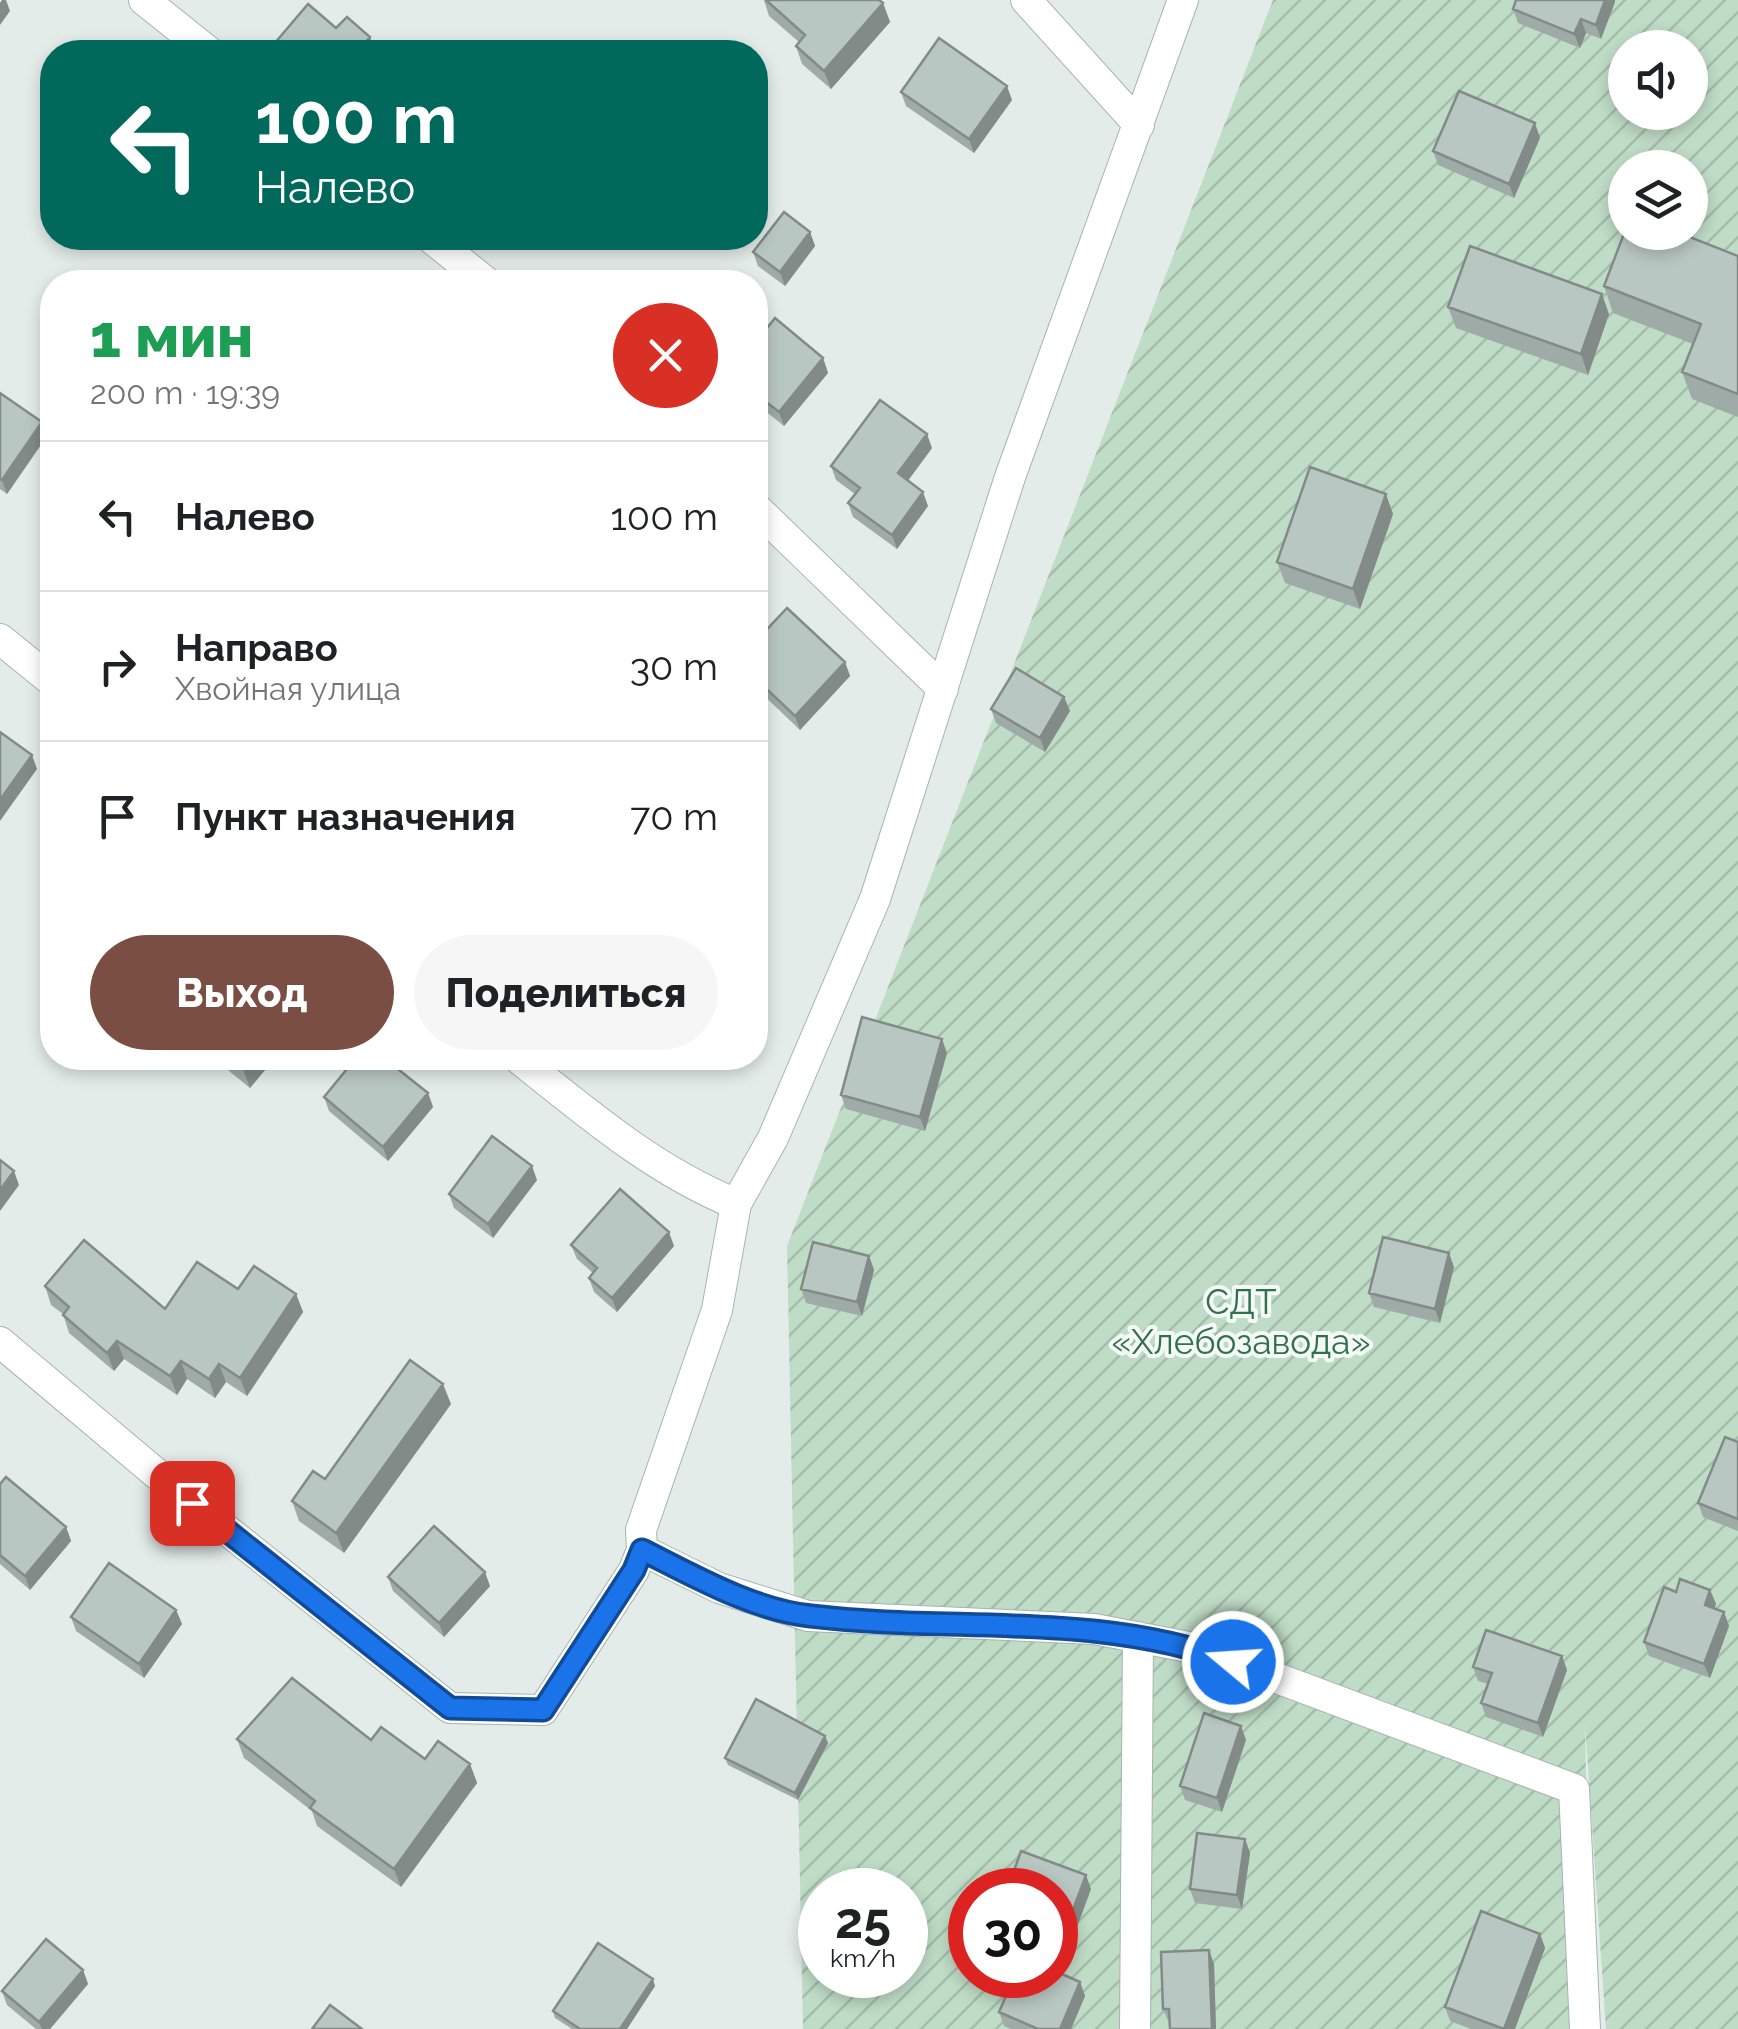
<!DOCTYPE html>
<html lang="ru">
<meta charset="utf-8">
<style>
:root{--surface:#fff;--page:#f6f6f6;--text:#202124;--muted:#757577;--line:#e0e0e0;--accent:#7a4e42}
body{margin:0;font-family:Raleway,sans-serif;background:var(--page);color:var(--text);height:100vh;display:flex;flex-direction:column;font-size:38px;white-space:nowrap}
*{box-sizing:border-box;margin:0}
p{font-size:32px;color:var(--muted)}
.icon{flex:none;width:55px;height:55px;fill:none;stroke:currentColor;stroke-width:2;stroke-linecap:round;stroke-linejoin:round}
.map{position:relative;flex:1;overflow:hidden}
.sheet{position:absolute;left:40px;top:270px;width:728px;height:800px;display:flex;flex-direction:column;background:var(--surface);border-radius:40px;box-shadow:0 5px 15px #0003}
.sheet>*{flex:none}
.top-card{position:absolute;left:40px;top:40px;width:728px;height:210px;border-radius:40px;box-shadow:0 5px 15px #0003;background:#00695c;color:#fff;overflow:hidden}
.fabs{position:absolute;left:1608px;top:30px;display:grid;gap:20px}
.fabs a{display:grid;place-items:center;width:100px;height:100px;border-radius:50%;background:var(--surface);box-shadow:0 5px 15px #0003;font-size:50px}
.speed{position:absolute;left:798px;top:1868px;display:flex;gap:20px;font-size:50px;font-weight:700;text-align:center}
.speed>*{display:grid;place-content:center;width:130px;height:130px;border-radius:50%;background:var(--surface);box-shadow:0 5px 15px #0003;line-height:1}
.speed small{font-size:25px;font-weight:400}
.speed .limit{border:15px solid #d22;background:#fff;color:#111}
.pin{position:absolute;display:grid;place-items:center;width:85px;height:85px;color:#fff;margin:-42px;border-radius:20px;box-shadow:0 5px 15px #0006}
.me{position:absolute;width:110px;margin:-55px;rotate:288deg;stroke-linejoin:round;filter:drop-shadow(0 0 8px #0008)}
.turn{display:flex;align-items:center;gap:35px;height:210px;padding:0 50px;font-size:45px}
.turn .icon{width:130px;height:130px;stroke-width:2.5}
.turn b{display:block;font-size:70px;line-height:85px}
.round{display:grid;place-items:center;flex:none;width:105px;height:105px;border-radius:52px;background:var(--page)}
.head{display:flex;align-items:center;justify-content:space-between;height:170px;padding:0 50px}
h1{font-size:60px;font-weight:800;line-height:75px;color:#1e9e55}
.primary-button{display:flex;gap:20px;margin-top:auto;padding:20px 50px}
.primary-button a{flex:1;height:115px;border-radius:60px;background:var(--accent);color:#fff;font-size:40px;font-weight:800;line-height:115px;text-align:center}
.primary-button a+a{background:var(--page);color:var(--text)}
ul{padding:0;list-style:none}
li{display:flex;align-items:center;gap:30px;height:150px;padding:0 50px;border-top:2px solid var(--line)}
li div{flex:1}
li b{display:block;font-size:38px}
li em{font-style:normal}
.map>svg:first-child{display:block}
.garden{fill:url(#garden-furrows);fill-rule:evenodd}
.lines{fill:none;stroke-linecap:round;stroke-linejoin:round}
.minor-casing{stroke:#a7b4b0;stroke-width:32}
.minor{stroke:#fff;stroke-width:30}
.wall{fill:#9faba7}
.shaded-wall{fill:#828b88}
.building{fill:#b9c7c2;stroke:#828b88;stroke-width:2.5}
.route-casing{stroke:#114b97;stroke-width:25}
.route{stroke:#1a73e8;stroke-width:18}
.labels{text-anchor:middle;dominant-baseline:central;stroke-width:8;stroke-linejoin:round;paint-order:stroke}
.park-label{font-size:35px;fill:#31714a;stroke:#f4f9f7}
</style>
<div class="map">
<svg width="1738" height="2029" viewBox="0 0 1738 2029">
<defs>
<pattern id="garden-furrows" width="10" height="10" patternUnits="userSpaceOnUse" patternTransform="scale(2.5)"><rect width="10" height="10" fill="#bfdcc6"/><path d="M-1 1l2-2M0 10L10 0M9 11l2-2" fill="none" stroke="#a4beab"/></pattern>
</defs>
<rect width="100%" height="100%" fill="#e4ece9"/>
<!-- garden -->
<path class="garden" d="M1273,0h465v2029h-132l-21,-306 6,306h-788l-16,-783zM1625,48h65v64h-65zM1625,168h65v64h-65zM820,1890h85v85h-85zM970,1890h85v85h-85z"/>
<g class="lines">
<defs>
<path id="minor" d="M144,0l65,52
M1026,0l113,125
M431,238l55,44
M755,507l188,182
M0,639l52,42
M518,1058c69,55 135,112 218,146
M0,1342l164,138 286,228 93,2 91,-140 8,-20 77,38 89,28 286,13 105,20 375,140 11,240
M642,1550l-1,-20 76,-220 19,-106 37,-66 102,-239 135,-422 173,-477
M1135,2029l3,-392"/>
</defs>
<!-- minor casing -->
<use href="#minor" class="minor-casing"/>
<!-- minor -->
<use href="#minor" class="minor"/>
</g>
<!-- wall -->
<path class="wall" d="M764,0h115l4,3 7,19 -59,67 -29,-25 -6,-18 3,-4 -30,-26z
M1516,0h99v2l-14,37 -15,-6 -6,15 -62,-25 -5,-14z
M901,92l111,8 -38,53 -68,-47z
M1540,138l-26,60 -76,-33 -5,-14z
M810,232l5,14 -30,40 -27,-20 -5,-14z
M1738,256v161l-46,-18 -10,-27 11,-28 -80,-31 -9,-27z
M1448,307l161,7 -21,61 -132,-47z
M755,343l68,15 5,15 -44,53 -29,-23z
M0,393l47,43 -40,58 -7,-5z
M932,448l-24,33 20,25 -31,43 -44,-32 -5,-14 7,-9 -19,-14 -5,-14z
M1393,514l-33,95 -75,-26 -8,-21z
M755,642l90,20 5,14 -50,54 -45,-43z
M1064,697l6,14 -25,41 -49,-29 -5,-14z
M947,1053l-22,78 -79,-22 -5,-14z
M213,1058h62l-25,30z
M428,1093l5,14 -45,54 -59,-50 -5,-14z
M537,1180l-44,58 -39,-30 -5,-14z
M571,1245l103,1 -57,66 -23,-20 -5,-14 4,-5 -16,-14z
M869,1256l5,14 -12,46 -56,-13 -5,-14z
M1454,1267l-14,56 -66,-16 -5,-14z
M45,1286l120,23 73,-20 58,5 7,18 -56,84 -21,-14 -11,16 -28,-19 -10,16 -53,-36 -10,12 -45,-38 -6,-19 -12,-9z
M451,1404l-107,149 -45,-32 -7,-20z
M1738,1442v89l-35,-14 -5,-14z
M0,1484l66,43 5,14 -41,49 -30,-26z
M388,1577l102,9 -46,51 -51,-46z
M1710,1590l6,14 -2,4 10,4 5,14 -19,52 -61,-22 -5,-14 32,-50z
M176,1610l6,14 -38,54 -68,-47 -5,-14z
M1562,1656l5,14 -24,67 -57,-20 -5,-14 7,-19 -10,-3 -5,-14z
M825,1736l3,7 -30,57 -70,-35 -3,-7z
M237,1739l134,1 54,19 45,5 7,19 -76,104 -84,-61 -5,-15 -68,-53z
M1246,1740l-24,72 -37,-12 -5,-14z
M1245,1839l5,14 -8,56 -47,-6 -5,-14z
M1091,1889l-31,84 20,9 5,14 -14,33h-60l-7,-3 -5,-14z
M1540,1934l5,14 -30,81h-44l-21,-8 -5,-14z
M1214,1964l2,65h-46l-1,-6 -6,-14z
M83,1970l5,14 -38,45h-14l-29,-24 -5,-14z
M655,1986l-28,43h-55l-17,-11 -2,-7z"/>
<!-- shaded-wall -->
<path class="shaded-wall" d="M2,0h4l4,11 -10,14v-22z
M1605,0h10v2l-14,37 -5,-14z
M883,3l7,19 -59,67 -7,-18z
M1581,19l5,14 -6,15 -6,-14z
M370,37l5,14 -1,1h-17z
M1007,86l5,14 -38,53 -5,-14z
M1535,123l5,15 -26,60 -5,-14z
M810,232l5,14 -30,40 -5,-14z
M1602,294l7,20 -21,61 -7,-21z
M823,358l5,15 -44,53 -5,-14z
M42,422l5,14 -40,58 -5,-14z
M927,434l5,14 -29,39 -5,-14z
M923,492l5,14 -31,43 -5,-14z
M1386,494l7,20 -33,95 -7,-20z
M845,662l5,14 -50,54 -5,-14z
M1064,697l6,14 -25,41 -5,-14z
M32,755l5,14 -37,52v-21z
M942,1039l5,14 -22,78 -5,-14z
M250,1058h25l-25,30 -8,-21z
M428,1093l5,14 -45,54 -5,-14z
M532,1166l5,14 -44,58 -5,-14z
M14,1171l5,14 -19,26v-21z
M669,1232l5,14 -57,66 -5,-14z
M1449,1253l5,14 -14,56 -5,-14z
M869,1256l5,14 -12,46 -5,-14z
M296,1294l7,18 -56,84 -7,-18z
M117,1341l7,18 -10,12 -7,-18z
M181,1361l6,18 -10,16 -7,-19z
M219,1364l7,18 -11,16 -6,-19z
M443,1384l8,20 -107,149 -8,-20z
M66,1527l5,14 -41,49 -5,-14z
M485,1572l5,14 -46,51 -5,-14z
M1710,1590l6,14 -6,15 -5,-14z
M176,1610l6,14 -38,54 -5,-14z
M1724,1612l5,14 -19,52 -6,-14z
M1562,1656l5,14 -24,67 -5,-14z
M1241,1726l5,14 -24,72 -5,-14z
M825,1736l3,7 -30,57 -3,-7z
M470,1764l7,19 -76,104 -7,-18z
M1245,1839l5,14 -8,56 -5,-14z
M1086,1875l5,14 -35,94 -1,-25z
M1540,1934l5,14 -30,81h-11z
M1209,1950l5,14 2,65h-4z
M83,1970l5,14 -38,45h-8l-3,-7z
M653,1979l2,7 -28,43h-7z
M1080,1982l5,14 -14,33h-11z"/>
<!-- building -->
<path class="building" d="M766,0h113l4,3 -59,68 -28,-25 9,-11z
M1516,0h89l-9,25 -15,-6 -7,15 -61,-25z
M308,4l28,24 11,-11 23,20 -13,15h-73l-10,-8z
M939,38l68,48 -38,53 -68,-47z
M1459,91l76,32 -26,61 -76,-33z
M784,212l26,20 -30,40 -27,-20z
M1625,231v1h52l61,24v138l-56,-22 19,-48 -97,-38z
M1470,246l132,48 -21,60 -133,-47z
M775,318l48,40 -44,54 -24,-19v-50z
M0,393l42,29 -40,58 -2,-1z
M880,400l47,34 -29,39 25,19 -31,43 -44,-32 12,-15 -29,-22z
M1310,467l76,27 -33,95 -76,-27z
M787,608l58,54 -50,54 -40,-38v-36z
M1016,668l48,29 -24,41 -49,-29z
M0,732l32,23 -32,45z
M862,1017l80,22 -22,78 -79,-22z
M231,1058h19l-8,9z
M356,1058h28l44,35 -45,54 -59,-50z
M492,1136l40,30 -44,58 -39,-30z
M0,1160l14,11 -14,19z
M620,1189l49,43 -57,66 -23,-20 8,-10 -26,-23z
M1383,1237l66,16 -14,56 -66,-16z
M84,1240l81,69 32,-47 41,27 16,-23 42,28 -56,84 -21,-14 -10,15 -28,-18 -11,15 -53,-35 -10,12 -44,-38 6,-8 -24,-21z
M813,1242l56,14 -12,46 -56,-13z
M410,1360l33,24 -107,149 -44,-32 21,-30 12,8z
M1725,1437l13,5v77l-40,-16z
M6,1477l60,50 -41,49 -25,-21v-71z
M434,1526l51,46 -46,51 -51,-46z
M109,1563l67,47 -37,54 -68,-47z
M1680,1579l30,11 -5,15 19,7 -20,52 -60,-22 20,-55 12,5z
M1486,1630l76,26 -24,67 -57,-20 11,-30 -19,-6z
M292,1678l79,62 10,-13 44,32 13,-18 32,23 -76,105 -84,-61 5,-7 -78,-62z
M756,1699l69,37 -30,57 -70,-35z
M1204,1713l37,13 -24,72 -37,-12z
M1197,1833l48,6 -8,56 -47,-6z
M1021,1851l65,24 -31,83v-68h-48z
M1481,1911l59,23 -36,95 -59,-22z
M46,1939l37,31 -44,52 -37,-31z
M598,1943l55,36 -33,50h-40l-27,-18z
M1209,1950l3,79h-42l-1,-20h-6l-2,-57z
M1055,1971l25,11 -20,47h-22l-39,-17 16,-37h40z
M330,2005l32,24h-50z"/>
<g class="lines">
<defs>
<path id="route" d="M192,1503l258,205 93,2 91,-140 8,-20c52,26 111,60 169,66 142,17 286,-5 422,46"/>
</defs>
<!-- route casing -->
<use href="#route" class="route-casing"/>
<!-- route -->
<use href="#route" class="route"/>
</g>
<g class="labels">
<!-- park labels -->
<g class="park-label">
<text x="1241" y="1301">СДТ<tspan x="1241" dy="40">«Хлебозавода»</tspan></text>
</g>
</g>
</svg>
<div class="fabs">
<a><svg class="icon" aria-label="sound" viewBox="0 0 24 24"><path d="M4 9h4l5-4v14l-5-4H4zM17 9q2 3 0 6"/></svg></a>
<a><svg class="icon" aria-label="layers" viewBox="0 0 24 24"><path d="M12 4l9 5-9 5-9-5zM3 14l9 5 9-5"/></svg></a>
</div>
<div class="speed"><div>25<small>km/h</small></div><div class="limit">30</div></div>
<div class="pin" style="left:192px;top:1503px;background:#d93025"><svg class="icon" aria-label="arrive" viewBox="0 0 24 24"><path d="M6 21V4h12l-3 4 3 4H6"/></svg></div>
<svg class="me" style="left:1233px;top:1662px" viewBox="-20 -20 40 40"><circle r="17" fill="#1a73e8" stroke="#fff" stroke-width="3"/><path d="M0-11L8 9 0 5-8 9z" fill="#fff"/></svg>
<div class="top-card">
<div class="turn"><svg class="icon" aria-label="left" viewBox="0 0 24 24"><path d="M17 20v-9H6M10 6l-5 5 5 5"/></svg><div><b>100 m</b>Налево</div></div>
</div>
<section class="sheet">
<div class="head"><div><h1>1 мин</h1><p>200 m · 19:39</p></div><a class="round" style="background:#d93025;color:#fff"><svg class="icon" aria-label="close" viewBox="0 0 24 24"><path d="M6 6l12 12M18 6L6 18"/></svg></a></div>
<ul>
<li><svg class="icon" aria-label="left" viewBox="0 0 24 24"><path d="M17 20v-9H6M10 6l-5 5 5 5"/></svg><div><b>Налево</b></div><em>100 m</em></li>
<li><svg class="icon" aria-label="right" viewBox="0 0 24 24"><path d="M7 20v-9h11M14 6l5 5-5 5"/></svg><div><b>Направо</b><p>Хвойная улица</p></div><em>30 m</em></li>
<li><svg class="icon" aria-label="arrive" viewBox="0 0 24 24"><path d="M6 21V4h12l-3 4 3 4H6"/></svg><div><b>Пункт назначения</b></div><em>70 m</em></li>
</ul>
<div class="primary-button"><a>Выход</a><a>Поделиться</a></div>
</section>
</div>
